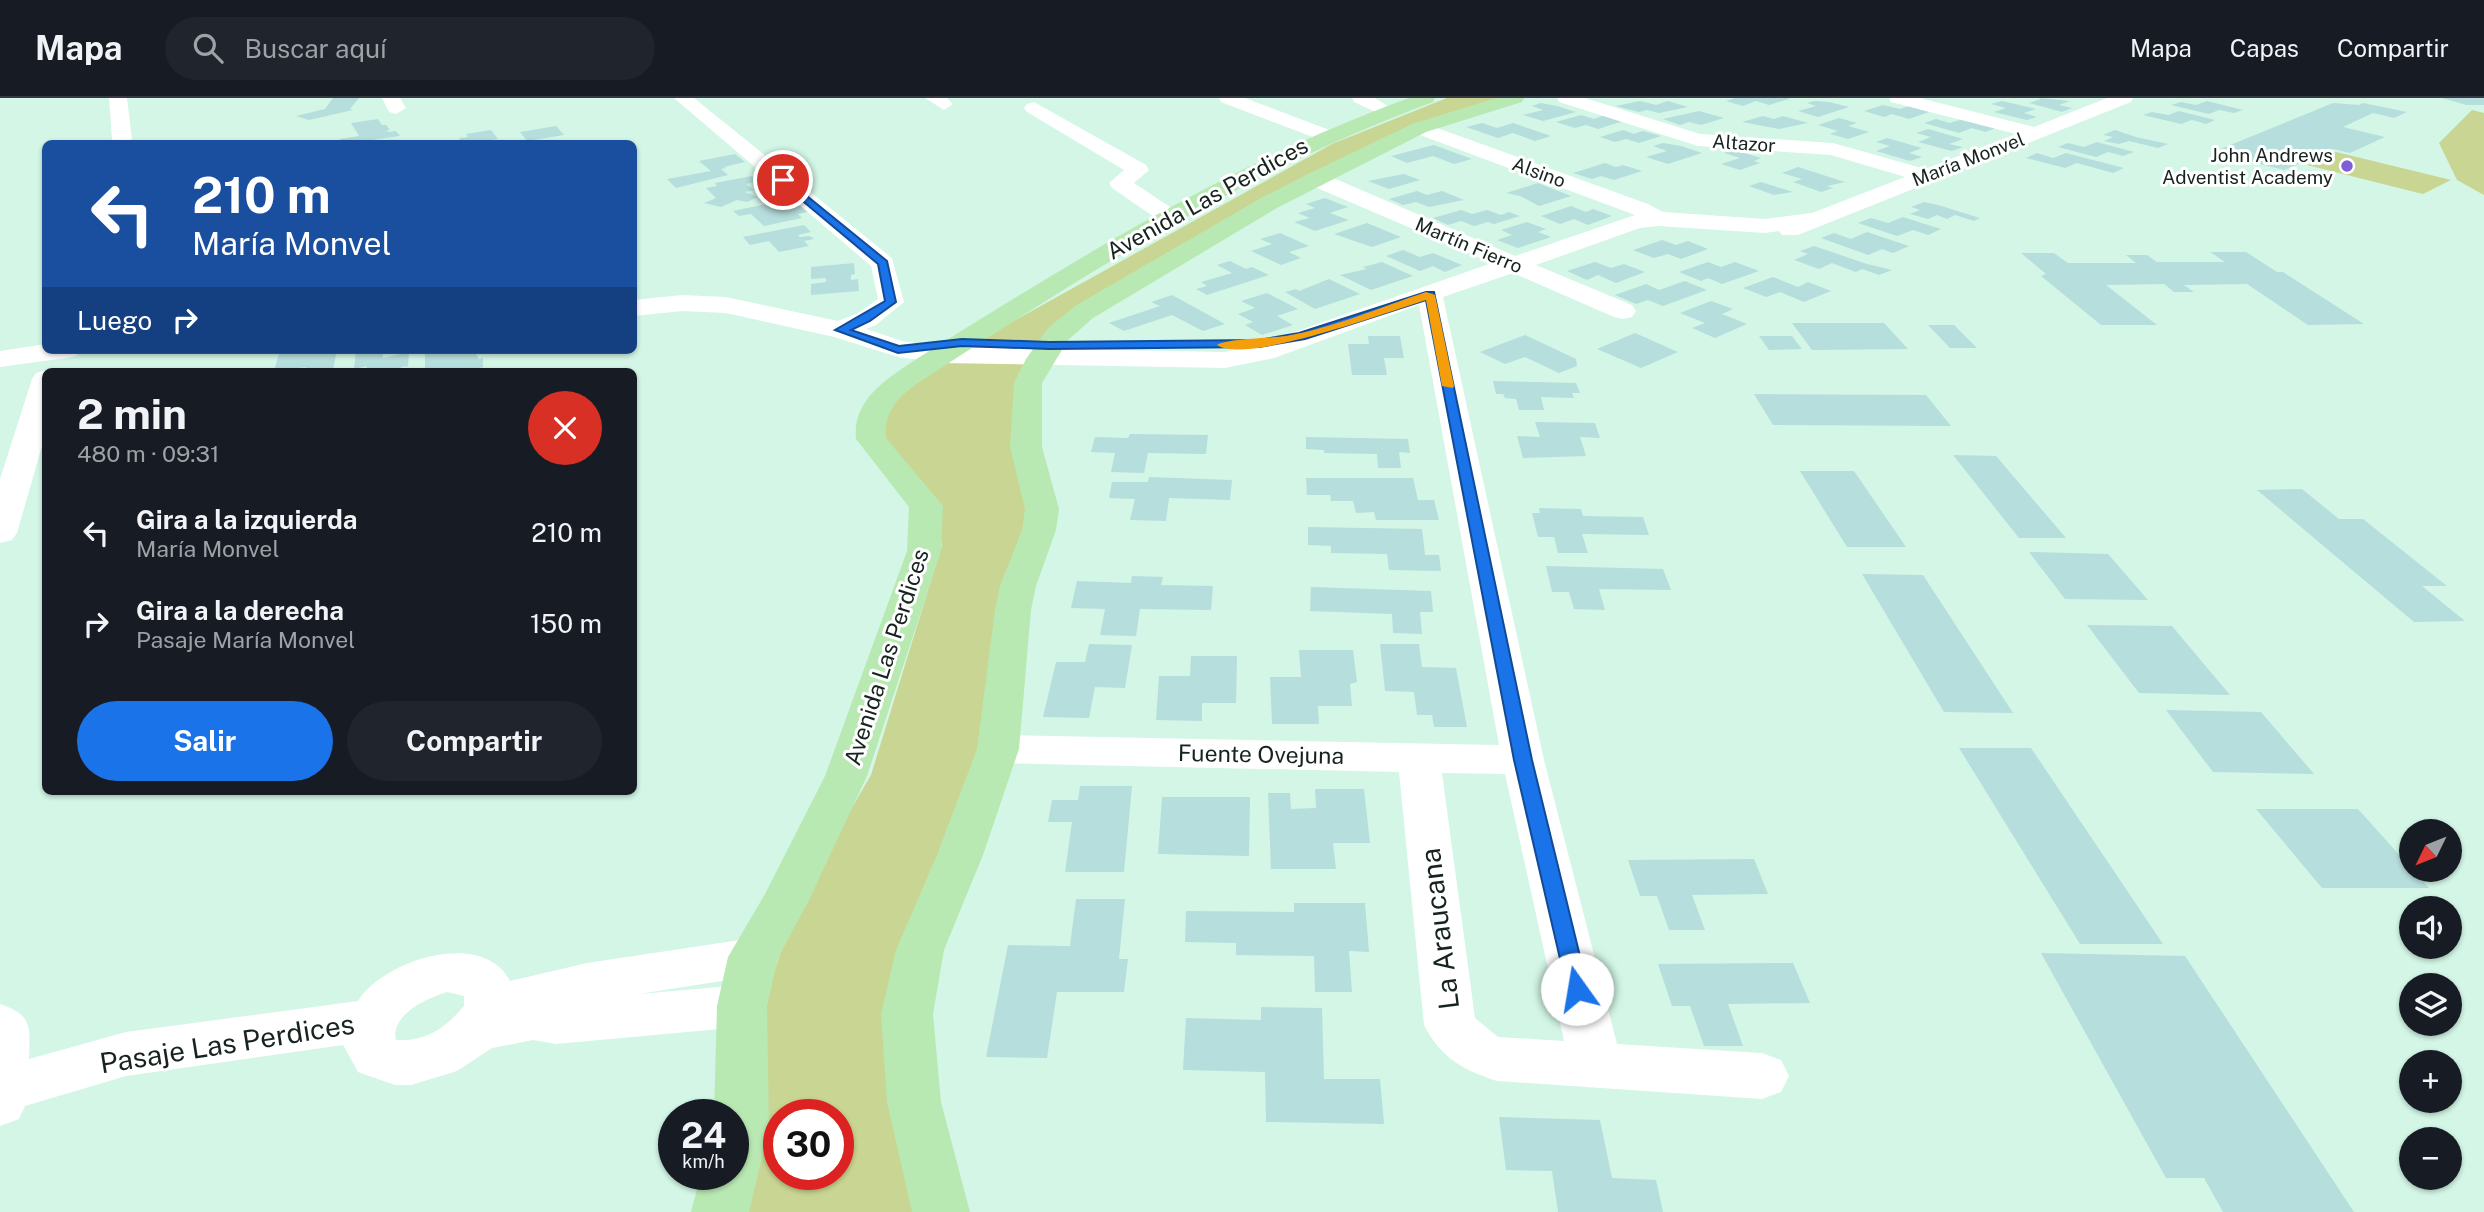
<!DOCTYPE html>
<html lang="es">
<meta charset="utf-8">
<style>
:root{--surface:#171b24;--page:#20242c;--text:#f1f3f6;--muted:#9ea1a6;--line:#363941;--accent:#1a73e8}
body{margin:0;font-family:"Public Sans",sans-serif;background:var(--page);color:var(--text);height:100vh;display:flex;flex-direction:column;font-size:26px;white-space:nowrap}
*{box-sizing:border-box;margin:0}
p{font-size:23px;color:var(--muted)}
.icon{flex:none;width:38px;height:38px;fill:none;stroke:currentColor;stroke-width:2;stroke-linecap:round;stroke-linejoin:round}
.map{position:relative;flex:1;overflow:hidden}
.panel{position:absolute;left:42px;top:270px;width:595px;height:427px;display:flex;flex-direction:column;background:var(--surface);border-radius:10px;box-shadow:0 2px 5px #0004}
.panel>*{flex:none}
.banner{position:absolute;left:42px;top:42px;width:595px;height:214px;border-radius:10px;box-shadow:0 2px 5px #0004;background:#1a4fa0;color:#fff;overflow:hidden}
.needle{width:46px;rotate:227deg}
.fabs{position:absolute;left:2399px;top:721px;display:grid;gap:14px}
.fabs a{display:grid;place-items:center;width:63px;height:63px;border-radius:50%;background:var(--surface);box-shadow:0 2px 5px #0004;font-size:35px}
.speed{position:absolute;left:658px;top:1001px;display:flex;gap:14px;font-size:35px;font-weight:700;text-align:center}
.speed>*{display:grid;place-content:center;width:91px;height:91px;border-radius:50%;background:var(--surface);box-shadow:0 2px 5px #0004;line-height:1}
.speed small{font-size:18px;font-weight:400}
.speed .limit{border:10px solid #d22;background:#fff;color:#111}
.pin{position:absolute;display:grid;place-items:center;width:60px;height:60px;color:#fff;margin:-30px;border:4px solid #fff;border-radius:50%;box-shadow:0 2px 7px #0007}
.me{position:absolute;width:77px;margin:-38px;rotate:347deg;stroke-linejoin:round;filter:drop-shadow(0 0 5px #0008)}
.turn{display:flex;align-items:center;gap:24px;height:147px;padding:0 35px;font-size:32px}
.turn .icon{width:91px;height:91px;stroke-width:2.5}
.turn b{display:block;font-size:49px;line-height:60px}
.then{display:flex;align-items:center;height:66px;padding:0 35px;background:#0003;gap:14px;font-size:26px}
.round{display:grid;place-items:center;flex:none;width:74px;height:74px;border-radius:37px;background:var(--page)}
.head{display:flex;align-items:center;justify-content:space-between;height:119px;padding:0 35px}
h1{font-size:42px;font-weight:700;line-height:52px}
.action{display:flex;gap:14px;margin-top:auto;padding:14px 35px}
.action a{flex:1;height:80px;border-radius:42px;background:var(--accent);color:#fff;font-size:28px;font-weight:700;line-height:80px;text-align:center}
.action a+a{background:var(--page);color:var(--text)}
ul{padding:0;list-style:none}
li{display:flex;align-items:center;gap:21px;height:91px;padding:0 35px}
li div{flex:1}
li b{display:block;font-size:26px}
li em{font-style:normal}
header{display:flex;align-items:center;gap:42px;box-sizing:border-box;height:98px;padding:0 35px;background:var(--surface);border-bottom:2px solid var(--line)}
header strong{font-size:33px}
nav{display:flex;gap:38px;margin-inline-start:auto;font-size:24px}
.search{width:490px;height:63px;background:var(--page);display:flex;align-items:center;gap:18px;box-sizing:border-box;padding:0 24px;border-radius:38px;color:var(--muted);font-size:26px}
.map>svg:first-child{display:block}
.green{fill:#c9d592;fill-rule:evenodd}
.building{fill:#b6dedc}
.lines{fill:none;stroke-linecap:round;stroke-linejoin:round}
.minor{fill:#fff;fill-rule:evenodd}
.primary{fill:#b9e9b3;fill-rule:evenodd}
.route{fill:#1a73e8;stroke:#114b97;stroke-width:2}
.slow{fill:#f59e0b}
.poi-dot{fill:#7f5ed8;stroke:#fff;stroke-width:2.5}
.labels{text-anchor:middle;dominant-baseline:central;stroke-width:6;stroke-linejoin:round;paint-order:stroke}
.far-street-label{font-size:19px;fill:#16231e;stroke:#fff}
.far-poi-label{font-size:19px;fill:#16231e;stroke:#fff;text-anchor:end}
.street-label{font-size:23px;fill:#16231e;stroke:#fff}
.near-street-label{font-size:28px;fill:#16231e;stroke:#fff}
</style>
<header>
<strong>Mapa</strong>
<div class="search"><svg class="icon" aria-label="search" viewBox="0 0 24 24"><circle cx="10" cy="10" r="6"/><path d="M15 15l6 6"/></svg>Buscar aquí</div>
<nav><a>Mapa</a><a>Capas</a><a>Compartir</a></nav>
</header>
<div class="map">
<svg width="2484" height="1114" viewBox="0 0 2484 1114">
<rect width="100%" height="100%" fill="#d3f6e6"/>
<!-- green -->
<path class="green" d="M1447,0h58l-79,23 -334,180 -63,64 9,151 -50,263 -77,170 19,263h-192l24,-203 35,-107 74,-127 71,-230 -8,-41 -55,-66 18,-48 99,-59 336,-187zM779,1017h59v59h-59z
M2472,12l12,3v82l-27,-15 -18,-37z
M2336,54l115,28 -28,14 -116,-29z"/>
<!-- building -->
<path class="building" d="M333,0h26l-9,11 3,1 -44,10 -13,-4 29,-7z
M1735,0h54v1l-20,6 -13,-4 -13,5 -17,-5z
M2039,0l31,3 -11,4 13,3 -10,4 -33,-9 12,-4z
M2442,0h42v7h-18z
M1640,3l16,4 12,-4 20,6 -29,6 -12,-3 -8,2 -23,-6z
M1815,3l14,1 20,5 -31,10 -20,-6 18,-5 -9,-3z
M2002,3l34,8 -12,4 13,4 -10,3 -33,-8 12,-4 -15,-4z
M2207,3l36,9 -9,3 -15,-3 -10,4 -38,-9 10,-3 15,3z
M1541,5l16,3 19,6 -33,9 -20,-6 20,-5 -11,-4z
M2333,5l26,2 4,-2 44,9 -13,6 -21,-5 -30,14 42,10 -35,16 -17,-4 -49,21 -71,-18z
M1883,7l17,4 9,-3 20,6 -20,7 -17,-5 -8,3 -20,-6z
M1699,13l25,7 -23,7 -12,-3 -9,3 -17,-6z
M2179,13l36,9 -9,4 -14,-4 -11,4 -38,-9 9,-3 16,3z
M1581,17l13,4 11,-4 18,6 -25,8 -12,-4 -11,3 -19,-6z
M1763,18l11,3 9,-3 25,7 -29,6 -37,-7z
M1839,20l18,5 -9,3 21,6 -21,7 -18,-5 8,-3 -20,-6z
M378,21l4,6h4l4,5h-3l1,2 8,-1 4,5 -58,8 -2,-5 19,-3 -8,-13z
M1936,21l14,4 13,-4 33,9 -11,4 -13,-4 -13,5 -35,-10z
M1482,25l15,5 16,-5 38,13 -16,5 -22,-8 -15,5 -32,-11z
M556,28l8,9 -37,6 -7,-9z
M1928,31l35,10 -14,5 14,3 -11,4 -34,-9 13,-5 -15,-4z
M491,32l7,9 -36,5 -3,-6 9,-1 -2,-3z
M1623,32l11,4 9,-3 18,5 -22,7 -13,-4 -11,3 -15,-5z
M2115,32l21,7 32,7 -10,4 -29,-7 -10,3 -15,-3 9,-4 -10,-2z
M1887,40l35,10 -13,5 13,4 -12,4 -34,-10 14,-5 -14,-4z
M2097,44l37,10 -11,4 -15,-4 -12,5 -38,-10 10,-4 16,4z
M1663,45l18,3 21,7 -34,11 -22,-7 21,-6 -14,-5z
M1434,47l38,14 -18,5 -21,-8 -26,7 -16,-7z
M1734,52l27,8 -7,3 6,2 -20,7 -19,-6 19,-6 -16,-5z
M2037,55l16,5 13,-5 58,15 -11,5 -36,-10 -12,5 -39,-10z
M735,56l10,8 -21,5 2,1 -5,1 7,6 -52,13 -9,-9 44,-8 -12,-10z
M1605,65l11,4 7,-2 19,6 -28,9 -13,-4 -9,3 -19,-6z
M1798,69l47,15 -18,4 6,2 -12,4 -28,-10 9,-3 -20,-6z
M1404,76l16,6 -31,9 -21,-8z
M752,78l7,5 -13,3 8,6 -9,2 13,5 -11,5 -10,-2 -16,7 -17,-4 12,-5 -10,-10 11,-2 -2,-3z
M1761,84l32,10 -19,3 -25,-9z
M1538,85l33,13 -32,10 -19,-10 -14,-3z
M1417,93l10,4 15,-4 22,9 -35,7 -13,-5 -13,3 -14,-6z
M1325,100l23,9 -18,6 19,7 -34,11 -21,-9 16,-4 -12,-5 17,-5 -9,-4z
M781,103l8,7 20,-4 8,6 -19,4 4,4 -38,8 -13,-12 -12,2 -6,-5z
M1924,104l14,3 42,13 -6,3 -19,-6 -8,4 -10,-4 -9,4 -18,-5 10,-4 -9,-3z
M1571,108l15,6 7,-3 19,7 -24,9 -14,-6 -14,5 -19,-8z
M1461,112l11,4 15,-4 14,5 8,-3 11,4 -26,8 -6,-2 -14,4 -13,-5 -13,4 -15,-7z
M1903,119l38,12 -13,6 -15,-5 -16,6 -39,-13 13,-5 17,5z
M1527,124l19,7 -8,3 13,5 -33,11 -21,-8 15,-5 -11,-5z
M1367,125l34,14 -29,10 -38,-13z
M804,127l7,7 -13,3 2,2 10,-1 4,3 -10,2 5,5 -30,6 -10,-11 -19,4 -7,-8z
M1867,134l42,14 -16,7 -11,-4 -14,6 -47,-17 13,-5 17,6z
M1280,135l29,13 -20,6 12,6 -20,7 -30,-14 21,-7 -12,-5z
M1662,142l14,5 12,-4 20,8 -27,10 -13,-5 -14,4 -21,-8z
M1814,148l53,18 25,6 -13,5 -17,-6 -6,3 -24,-9 -13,6 -25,-9 14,-6 -8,-3z
M1403,152l17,7 13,-4 29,12 -17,7 -12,-6 -13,5 -34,-15z
M2210,154h36l31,20h6l81,52 -56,1 -61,-41 -63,1 10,7h-20l-10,-8 -58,1 51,40h-56l-60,-49 5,-2 -25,-21h33l14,10h68l-10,-8h21l10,7h68z
M1230,163l16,8 6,-2 17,8 -62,20 -11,-6 11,-3 -6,-4 31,-9 -15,-8z
M1382,164l31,14 -42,14 -31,-15 27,-6 -4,-2z
M1595,164l16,6 13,-4 21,8 -29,11 -18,-8 -11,5 -20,-9z
M1708,164l13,5 14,-5 24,9 -37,13 -14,-6 -7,3 -22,-9z
M854,165l1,11 -4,1v5l7,-1 1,12 -48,4v-11l15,-2v-4l-15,1v-12z
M1773,179l25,10 10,-5 23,9 -27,11 -24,-10 -14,5 -23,-9z
M1329,181l31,15 -45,15 -30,-17 11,-3 3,2z
M1685,183l22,9 -44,16 -15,-6 -12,4 -21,-9 31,-11 13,6z
M1267,195l31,16 -21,7 16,9 -31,10 -17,-10 8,-3 -15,-8 17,-6 -14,-7z
M1172,197l53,29 -22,7 -31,-16 -48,16 -15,-8 51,-17 -9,-4z
M1711,203l22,8 -11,5 25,10 -32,14 -23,-10 13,-5 -25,-10z
M1792,225h92l24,26 -96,1z
M1928,227h26l23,23h-27z
M1635,235l43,19 -37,16 -44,-19z
M1525,237l51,24 1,7 -18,7 -34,-16 -20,7 -25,-12z
M1368,238h32l4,22h-20l3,17h-35l-4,-31h21z
M1759,238h33l10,13 -33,1z
M280,252h57l-4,20 -27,1v-4l-32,4z
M383,252v8l26,-6 -1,14 -7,1 -1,4h-34l1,-5 -13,3 2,-18z
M425,252h49l5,9 4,-1v9l-16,4h-17v-3l-25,3z
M1493,283l83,2 4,10h-8l2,5 -33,-1 3,13h-25l-3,-11 -11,-1 -2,-4h-7z
M1754,296l172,1 25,31 -178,-1z
M1535,324l60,1 5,15 -20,-1 6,19 -63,2 -6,-22 23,1z
M1130,336l78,1 -2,19 -58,-1 -4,20 -33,-1 4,-19 -24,-1 4,-15 33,1z
M1306,339l102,2 2,14 -11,-1 2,16h-23l-1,-14 -53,-1v-3l-18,-1z
M1953,357l43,1 70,82h-47z
M1800,373h54l52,76h-59z
M1149,379l83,3 -2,20 -61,-2 -3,23 -36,-1 5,-21 -26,-1 3,-16h36z
M1306,380h107l5,22h16l5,20h-63l-2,-8 -18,1 -3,-12h-22l-1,-6h-23z
M2302,391l37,30h24l84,67h-25l43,35 -51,1 -157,-132z
M1539,410l42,1 2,7 60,1 6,18 -67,-1 6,19h-30l-4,-16h-16l-6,-24h8z
M1308,429l114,2 3,26h14l2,16 -52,-1 -2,-16 -56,-1v-7l-23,-1z
M2029,454l79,2 40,46 -83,-1z
M1546,468l117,3 8,21 -72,-1 6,21 -31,-1 -5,-17h-17z
M1862,476l61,1 90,138 -69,-1z
M1132,478l31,1 -2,8 52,1 -2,24 -71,-1 -4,27 -36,-1 5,-26 -34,-1 6,-27 54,2z
M1311,489l120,4 2,21h-13l2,22 -29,-1 -1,-19 -82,-3z
M2087,527l85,1 58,69 -91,-2z
M1089,546l43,1 -7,43 -30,-1 -6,31 -46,-1 13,-55h29z
M1380,546h39l3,23 34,1 11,59h-33l-2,-12h-15l-3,-23 -29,-1z
M1299,552h54l4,32 -7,2 2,22h-34l1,18h-47l-2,-47h31z
M1191,558h46l-1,47h-34v18l-46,-1 3,-44h31z
M2166,612l95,2 53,62 -101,-2z
M1959,650h72l132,196h-83z
M1080,688h52l-8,86h-59l7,-50h-24l4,-22h26z
M1315,691h49l6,54h-37l3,26h-65l-3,-76h22l1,16 25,-1z
M1162,699h88l-1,59 -91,-2z
M2256,711h102l71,79h-107z
M1754,761l14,35 -76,1 13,35h-36l-12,-34h-17l-12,-36z
M1076,801h49l-6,60h9l-4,33h-67l-10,66 -61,-1 22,-112 62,1z
M1294,805h71l4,49 -20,-1 3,41h-37l-1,-36 -78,-1v-12l-51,-1 1,-31 108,1z
M2041,855l144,3 169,256h-131l-19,-34h-38z
M1793,865l17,40 -82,1 15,42h-39l-14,-40h-18l-14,-42z
M1261,909l61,1 2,71h56l4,45 -118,-2 -1,-50 -82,-2 3,-52 75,2z
M1499,1019l101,3 12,58 44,2 7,32h-105l-6,-41 -46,-1z"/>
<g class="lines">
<!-- minor -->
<path class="minor" d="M109,0h18l5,41 -3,4h-14l-3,-4z
M382,0h18l6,10 -10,6 -7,-2z
M674,0h20l198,160 12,44 -28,23 -10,4 36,12 39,6 284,5 29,-6 238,-83 -184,-79 -3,-5 3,-5h16l191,82 120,-41 -223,-83 -3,-4 3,-4h14l222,80 15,8 102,7 47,-6 93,-36 -74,-22 -133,-9 -139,-44 -2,-4h28l115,36 133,9 92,26 91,-35 -125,-32 -2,-4h31l114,29 73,-29h26l-2,4 -333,133h-16l-3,-4 -14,2 -107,-7 -18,2 -104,37 96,40 4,6 -4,6 -9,2 -9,-2 -101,-44 -70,24 101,463 73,284 145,9 19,7 8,16 -8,16 -19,7 -265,-18c-34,-11 -56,-23 -73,-56l-25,-253 -401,-9 -15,-4 -6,-10 6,-10 15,-4 501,10 -80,-440 -145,53 -49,10 -284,-5 -43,-6 -64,-20 -108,-24 -44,-2 -48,5v-16l48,-5 44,2 112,24 20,-8 20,-14 -7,-33zM1442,675l63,1 59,267 -66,-4 -23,-19z
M925,0h22l6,6 -9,6z
M1219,0h26l87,33 3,4 -3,4h-14l-97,-37z
M1352,0h23l21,13 -10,6 -32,-15z
M1034,4l112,63 3,5 -15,13 42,28 3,5 -3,5h-16l-48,-33 -3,-5 15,-13 -97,-58 -3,-4 3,-4z
M46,246v6h34l-4,6 -10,2 -66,9v-16z
M46,272l2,1h-2v61l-29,101 -5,7 -12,3v-64l32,-100 4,-6z
M753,840l17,5 8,14 -8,14 -17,5 -114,18 103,-9 18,6 7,15 -7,15 -18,6 -186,17 -23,-4 -41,8 -35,23 -46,14h-16l-37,-13 -15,-27 -217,31 -101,30 -6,13 -19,7v-122c33,11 30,23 29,55l97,-27 232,-31c25,-41 125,-73 152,-20l77,-18zM447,894l17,4v10c-18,22 -39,36 -68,34 -6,-25 31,-42 51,-48z"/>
<!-- primary -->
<path class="primary" d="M1409,0h26l-2,4c-183,68 -333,163 -495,268 -26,17 -56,33 -52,68l57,68 -2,45 -74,225 -58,124 -31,58 -11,48 2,123 -20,83h-58l10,-38h32v-59h-19l3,-109 11,-49 37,-63 60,-118 82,-225 2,-44 -53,-68c-4,-40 32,-61 62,-81 158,-99 315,-196 491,-260z
M1496,0h28l-2,4 -96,30 -102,52 -47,24 -184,110 -25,22 -26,43v64l17,62 -3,21 -20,56 -5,24 -12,139 -36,106 -39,95 -11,64 8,88 29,110h-58l-25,-110 -6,-88 15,-64 41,-95 40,-106 18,-139 5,-24 22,-56 3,-21 -15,-62 4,-64 12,-24 22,-31 27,-22 186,-108 47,-24 104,-50z"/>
</g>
<!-- route -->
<path class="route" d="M780,81h6l101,82 9,41 -26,19 -19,9 48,16 63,-7 87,3 210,-2 40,-7 127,-41h8l98,468 56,229 -3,6 -8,3 -7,-3 -3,-6 -53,-229 -88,-460 -121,39 -46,8 -210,2 -87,-3 -64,7 -63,-23 50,-29 -7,-37 -98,-82z"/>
<!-- slow -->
<path class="slow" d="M1426,194l9,3 19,91 -1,2 -11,-2 -16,-86c-36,11 -181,65 -209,45 8,-6 55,-7 69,-9 47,-8 95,-29 140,-44z"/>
<!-- markers -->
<circle class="poi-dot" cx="2347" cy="68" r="7"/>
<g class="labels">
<!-- far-street labels -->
<g class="far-street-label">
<text transform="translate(1744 45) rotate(4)">Altazor</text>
<text transform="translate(1968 61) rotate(-21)">María Monvel</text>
<text transform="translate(1539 74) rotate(20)">Alsino</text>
<text transform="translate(1469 147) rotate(23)">Martín Fierro</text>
</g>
<!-- far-poi labels -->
<g class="far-poi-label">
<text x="2333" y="57">John Andrews<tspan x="2333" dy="22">Adventist Academy</tspan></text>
</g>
<!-- street labels -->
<g class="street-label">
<text transform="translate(1207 100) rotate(-29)">Avenida Las Perdices</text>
<text transform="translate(886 559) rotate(-72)">Avenida Las Perdices</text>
<text transform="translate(1261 656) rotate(1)">Fuente Ovejuna</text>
</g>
<!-- near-street labels -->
<g class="near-street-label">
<text transform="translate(1439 831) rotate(-97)">La Araucana</text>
<text transform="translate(227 945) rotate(-9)">Pasaje Las Perdices</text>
</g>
</g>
</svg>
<div class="fabs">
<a><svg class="needle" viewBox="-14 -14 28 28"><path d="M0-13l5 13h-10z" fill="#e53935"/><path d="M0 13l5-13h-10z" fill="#9ea1a6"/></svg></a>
<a><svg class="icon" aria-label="sound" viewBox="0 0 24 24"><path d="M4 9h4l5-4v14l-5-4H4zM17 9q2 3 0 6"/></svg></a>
<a><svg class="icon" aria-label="layers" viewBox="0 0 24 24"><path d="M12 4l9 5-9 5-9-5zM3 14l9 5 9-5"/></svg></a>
<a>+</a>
<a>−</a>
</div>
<div class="speed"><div>24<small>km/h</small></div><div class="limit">30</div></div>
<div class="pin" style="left:783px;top:82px;background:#d93025"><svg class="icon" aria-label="arrive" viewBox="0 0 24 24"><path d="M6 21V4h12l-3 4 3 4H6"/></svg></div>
<svg class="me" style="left:1577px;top:891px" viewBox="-20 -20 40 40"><circle r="19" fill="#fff"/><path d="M0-13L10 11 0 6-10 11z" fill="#1a73e8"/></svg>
<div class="banner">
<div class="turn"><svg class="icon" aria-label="left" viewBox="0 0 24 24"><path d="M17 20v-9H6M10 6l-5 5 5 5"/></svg><div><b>210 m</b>María Monvel</div></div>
<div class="then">Luego<svg class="icon" aria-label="right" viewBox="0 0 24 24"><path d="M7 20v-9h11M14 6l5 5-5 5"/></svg></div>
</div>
<section class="panel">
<div class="head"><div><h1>2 min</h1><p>480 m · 09:31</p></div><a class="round" style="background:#d93025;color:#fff"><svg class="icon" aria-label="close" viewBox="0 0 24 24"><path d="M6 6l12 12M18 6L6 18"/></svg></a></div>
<ul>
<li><svg class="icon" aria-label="left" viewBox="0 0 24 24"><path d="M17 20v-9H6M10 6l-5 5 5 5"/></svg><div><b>Gira a la izquierda</b><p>María Monvel</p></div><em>210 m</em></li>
<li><svg class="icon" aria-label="right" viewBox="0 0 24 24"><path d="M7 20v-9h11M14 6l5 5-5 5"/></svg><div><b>Gira a la derecha</b><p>Pasaje María Monvel</p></div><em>150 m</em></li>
</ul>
<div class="action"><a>Salir</a><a>Compartir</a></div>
</section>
</div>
